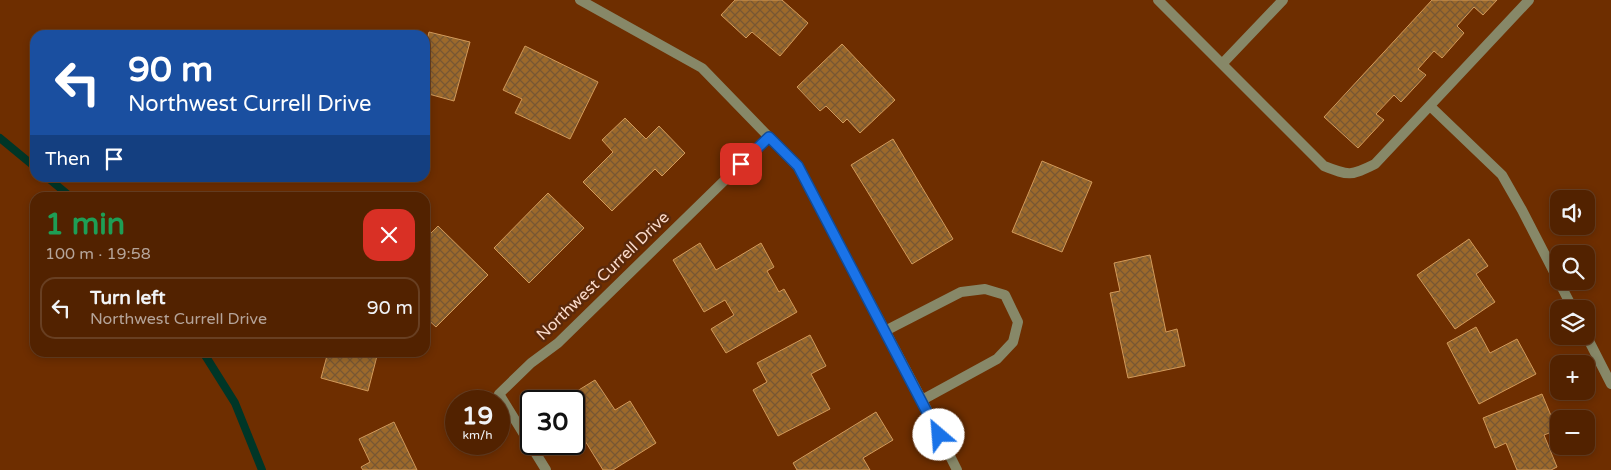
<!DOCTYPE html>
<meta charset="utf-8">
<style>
:root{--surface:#522200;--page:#582a0a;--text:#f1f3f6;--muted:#b5a499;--line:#683f22}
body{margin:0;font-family:"Varela Round",sans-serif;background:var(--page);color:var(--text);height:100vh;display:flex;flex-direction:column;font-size:19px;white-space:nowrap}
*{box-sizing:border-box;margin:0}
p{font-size:16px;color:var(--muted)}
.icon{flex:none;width:28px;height:28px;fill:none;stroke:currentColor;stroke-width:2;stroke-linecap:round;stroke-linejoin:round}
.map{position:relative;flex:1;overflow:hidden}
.sheet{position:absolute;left:30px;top:192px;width:400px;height:165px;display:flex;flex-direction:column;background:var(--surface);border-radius:15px;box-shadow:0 2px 8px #0003,0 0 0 1px var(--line)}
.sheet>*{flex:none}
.guide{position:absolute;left:30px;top:30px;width:400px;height:152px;border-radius:15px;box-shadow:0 2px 8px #0003,0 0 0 1px var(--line);background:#1a4fa0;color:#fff;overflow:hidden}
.controls{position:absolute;left:1550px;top:190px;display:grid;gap:10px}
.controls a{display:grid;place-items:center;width:45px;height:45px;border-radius:10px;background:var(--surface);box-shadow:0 2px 8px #0003,0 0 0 1px var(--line);font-size:25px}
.speed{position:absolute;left:445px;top:390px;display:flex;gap:10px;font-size:25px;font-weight:700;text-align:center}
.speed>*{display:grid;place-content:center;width:65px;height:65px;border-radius:50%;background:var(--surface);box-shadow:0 2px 8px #0003,0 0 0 1px var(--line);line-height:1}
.speed small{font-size:12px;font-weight:400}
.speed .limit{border:2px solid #111;border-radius:8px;background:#fff;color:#111}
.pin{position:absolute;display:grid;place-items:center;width:42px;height:42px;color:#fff;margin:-21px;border-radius:10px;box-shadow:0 2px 8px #0006}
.me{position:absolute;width:55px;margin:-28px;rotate:333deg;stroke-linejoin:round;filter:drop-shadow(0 0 4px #0008)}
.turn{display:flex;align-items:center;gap:18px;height:105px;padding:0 15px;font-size:22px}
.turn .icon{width:65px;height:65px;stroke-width:2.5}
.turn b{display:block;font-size:35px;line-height:42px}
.then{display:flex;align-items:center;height:48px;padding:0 15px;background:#0003;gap:10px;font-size:19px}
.round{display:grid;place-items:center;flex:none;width:52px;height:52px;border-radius:15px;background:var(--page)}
.headline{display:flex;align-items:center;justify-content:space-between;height:85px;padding:0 15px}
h1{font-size:30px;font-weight:700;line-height:38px;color:#1e9e55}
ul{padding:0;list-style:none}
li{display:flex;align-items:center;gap:15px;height:62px;margin:0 10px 8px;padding:0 5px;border:2px solid var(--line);border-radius:15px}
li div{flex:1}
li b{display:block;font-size:19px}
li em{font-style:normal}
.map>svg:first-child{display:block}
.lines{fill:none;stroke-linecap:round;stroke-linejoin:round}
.stream{stroke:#003627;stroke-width:8}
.building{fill:url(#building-cross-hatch);stroke:#d29a5b}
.street{stroke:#878868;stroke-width:10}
.route-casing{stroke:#114b97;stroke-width:12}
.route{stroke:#1a73e8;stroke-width:9}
.labels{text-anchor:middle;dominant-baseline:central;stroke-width:5;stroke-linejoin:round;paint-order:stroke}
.street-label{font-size:16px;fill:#fbdbcb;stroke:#5b290a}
</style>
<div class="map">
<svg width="1611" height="470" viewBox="0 0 1611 470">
<defs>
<pattern id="building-cross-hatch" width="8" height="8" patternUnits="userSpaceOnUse" patternTransform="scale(1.25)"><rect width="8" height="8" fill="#9c692b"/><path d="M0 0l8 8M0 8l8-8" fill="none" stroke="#785733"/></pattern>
</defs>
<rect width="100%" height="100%" fill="#6e2e00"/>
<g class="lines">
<!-- stream -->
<path class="stream" d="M0,138l35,29
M48,178l24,20
M203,352l32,51 27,67"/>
</g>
<!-- building -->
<path class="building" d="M735,0h47l26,23 -28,33 -28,-24 -6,6 -25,-23z
M1432,0h65l-14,15 -9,-8 -17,19 7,7 -22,25 -8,-7 -16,18 8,6 -25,27 -7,-7 -18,19 8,6 -26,28 -34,-31z
M296,31l66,4h-66z
M429,32l41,10 -16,59 -29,-8v-45z
M842,44l53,56 -35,33 -13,-14 -4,4 -17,-17 -6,5 -23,-24z
M525,46l73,36 -28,57 -55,-26 7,-14 -19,-9z
M625,118l21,21 13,-13 26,27 -23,23 -7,-7 -43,42 -29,-29 30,-30 -11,-12z
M893,139l60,100 -41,25 -61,-99z
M1042,161l50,21 -30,70 -50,-20z
M548,193l36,35 -55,55 -35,-35z
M438,226l50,49 -52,52 -11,-10v-78z
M1469,239l19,27 -12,8 19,28 -40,27 -38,-54z
M700,243l16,27 45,-27 13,24 -7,4 12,21 5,-3 13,23 -71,41 -15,-24 23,-14 -9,-15 -21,12 -31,-52z
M1150,255l16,77 11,-3 8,37 -57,12 -18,-85 10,-2 -6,-28z
M1476,327l14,26 27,-14 19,35 -57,30 -32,-61z
M810,335l16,31 -15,8 19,35 -52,27 -25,-46 14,-8 -10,-19z
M328,352h50l-10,39 -47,-13z
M595,380l20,30 15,-9 26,42 -43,27h-10l-29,-47v-22h-13z
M1542,394l15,36 -13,5 13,32 -6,3h-34l-11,-27 -11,5 -12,-30z
M876,412l17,28 -30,18 7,12h-73l-4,-7z
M394,422l23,48h-54l-2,-3 9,-5 -11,-23z"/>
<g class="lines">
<!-- street -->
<path class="street" d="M580,0l122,68 96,99 124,233 35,70
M1158,0l166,166c25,10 27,10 51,-2l154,-164
M1222,64l61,-64
M1430,106l72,69 20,35 51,99
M885,331l76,-39 24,-3 20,6 13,27 -5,20 -16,17 -75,41
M1586,335l25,49
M546,470l-47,-76 32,-31 27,-20 211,-206"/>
</g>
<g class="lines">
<defs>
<path id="route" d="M741,164l28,-27 29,29 141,269"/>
</defs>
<!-- route casing -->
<use href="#route" class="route-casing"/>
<!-- route -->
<use href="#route" class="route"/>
</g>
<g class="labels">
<!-- street labels -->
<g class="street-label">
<text transform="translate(603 276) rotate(-44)">Northwest Currell Drive</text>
</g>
</g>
</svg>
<div class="controls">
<a><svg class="icon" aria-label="sound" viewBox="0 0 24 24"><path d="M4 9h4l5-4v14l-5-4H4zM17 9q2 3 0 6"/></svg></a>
<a><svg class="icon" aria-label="search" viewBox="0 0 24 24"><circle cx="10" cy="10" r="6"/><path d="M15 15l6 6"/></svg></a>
<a><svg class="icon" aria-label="layers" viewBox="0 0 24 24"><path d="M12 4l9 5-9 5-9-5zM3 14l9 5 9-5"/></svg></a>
<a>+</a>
<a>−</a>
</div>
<div class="speed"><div>19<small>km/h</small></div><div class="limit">30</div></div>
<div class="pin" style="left:741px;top:164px;background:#d93025"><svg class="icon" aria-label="arrive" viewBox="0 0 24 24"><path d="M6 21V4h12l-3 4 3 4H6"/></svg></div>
<svg class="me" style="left:939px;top:435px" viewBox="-20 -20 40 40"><circle r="19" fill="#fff"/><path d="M0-13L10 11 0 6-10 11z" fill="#1a73e8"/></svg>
<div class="guide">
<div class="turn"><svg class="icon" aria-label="left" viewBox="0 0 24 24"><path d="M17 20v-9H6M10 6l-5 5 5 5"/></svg><div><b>90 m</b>Northwest Currell Drive</div></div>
<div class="then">Then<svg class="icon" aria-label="arrive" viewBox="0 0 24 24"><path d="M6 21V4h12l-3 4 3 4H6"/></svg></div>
</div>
<section class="sheet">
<div class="headline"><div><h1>1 min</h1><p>100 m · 19:58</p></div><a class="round" style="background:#d93025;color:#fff"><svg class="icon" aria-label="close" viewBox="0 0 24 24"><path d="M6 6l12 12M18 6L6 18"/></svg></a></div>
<ul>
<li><svg class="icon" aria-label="left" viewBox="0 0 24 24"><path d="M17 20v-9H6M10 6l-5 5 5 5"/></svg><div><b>Turn left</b><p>Northwest Currell Drive</p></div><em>90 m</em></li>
</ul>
</section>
</div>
